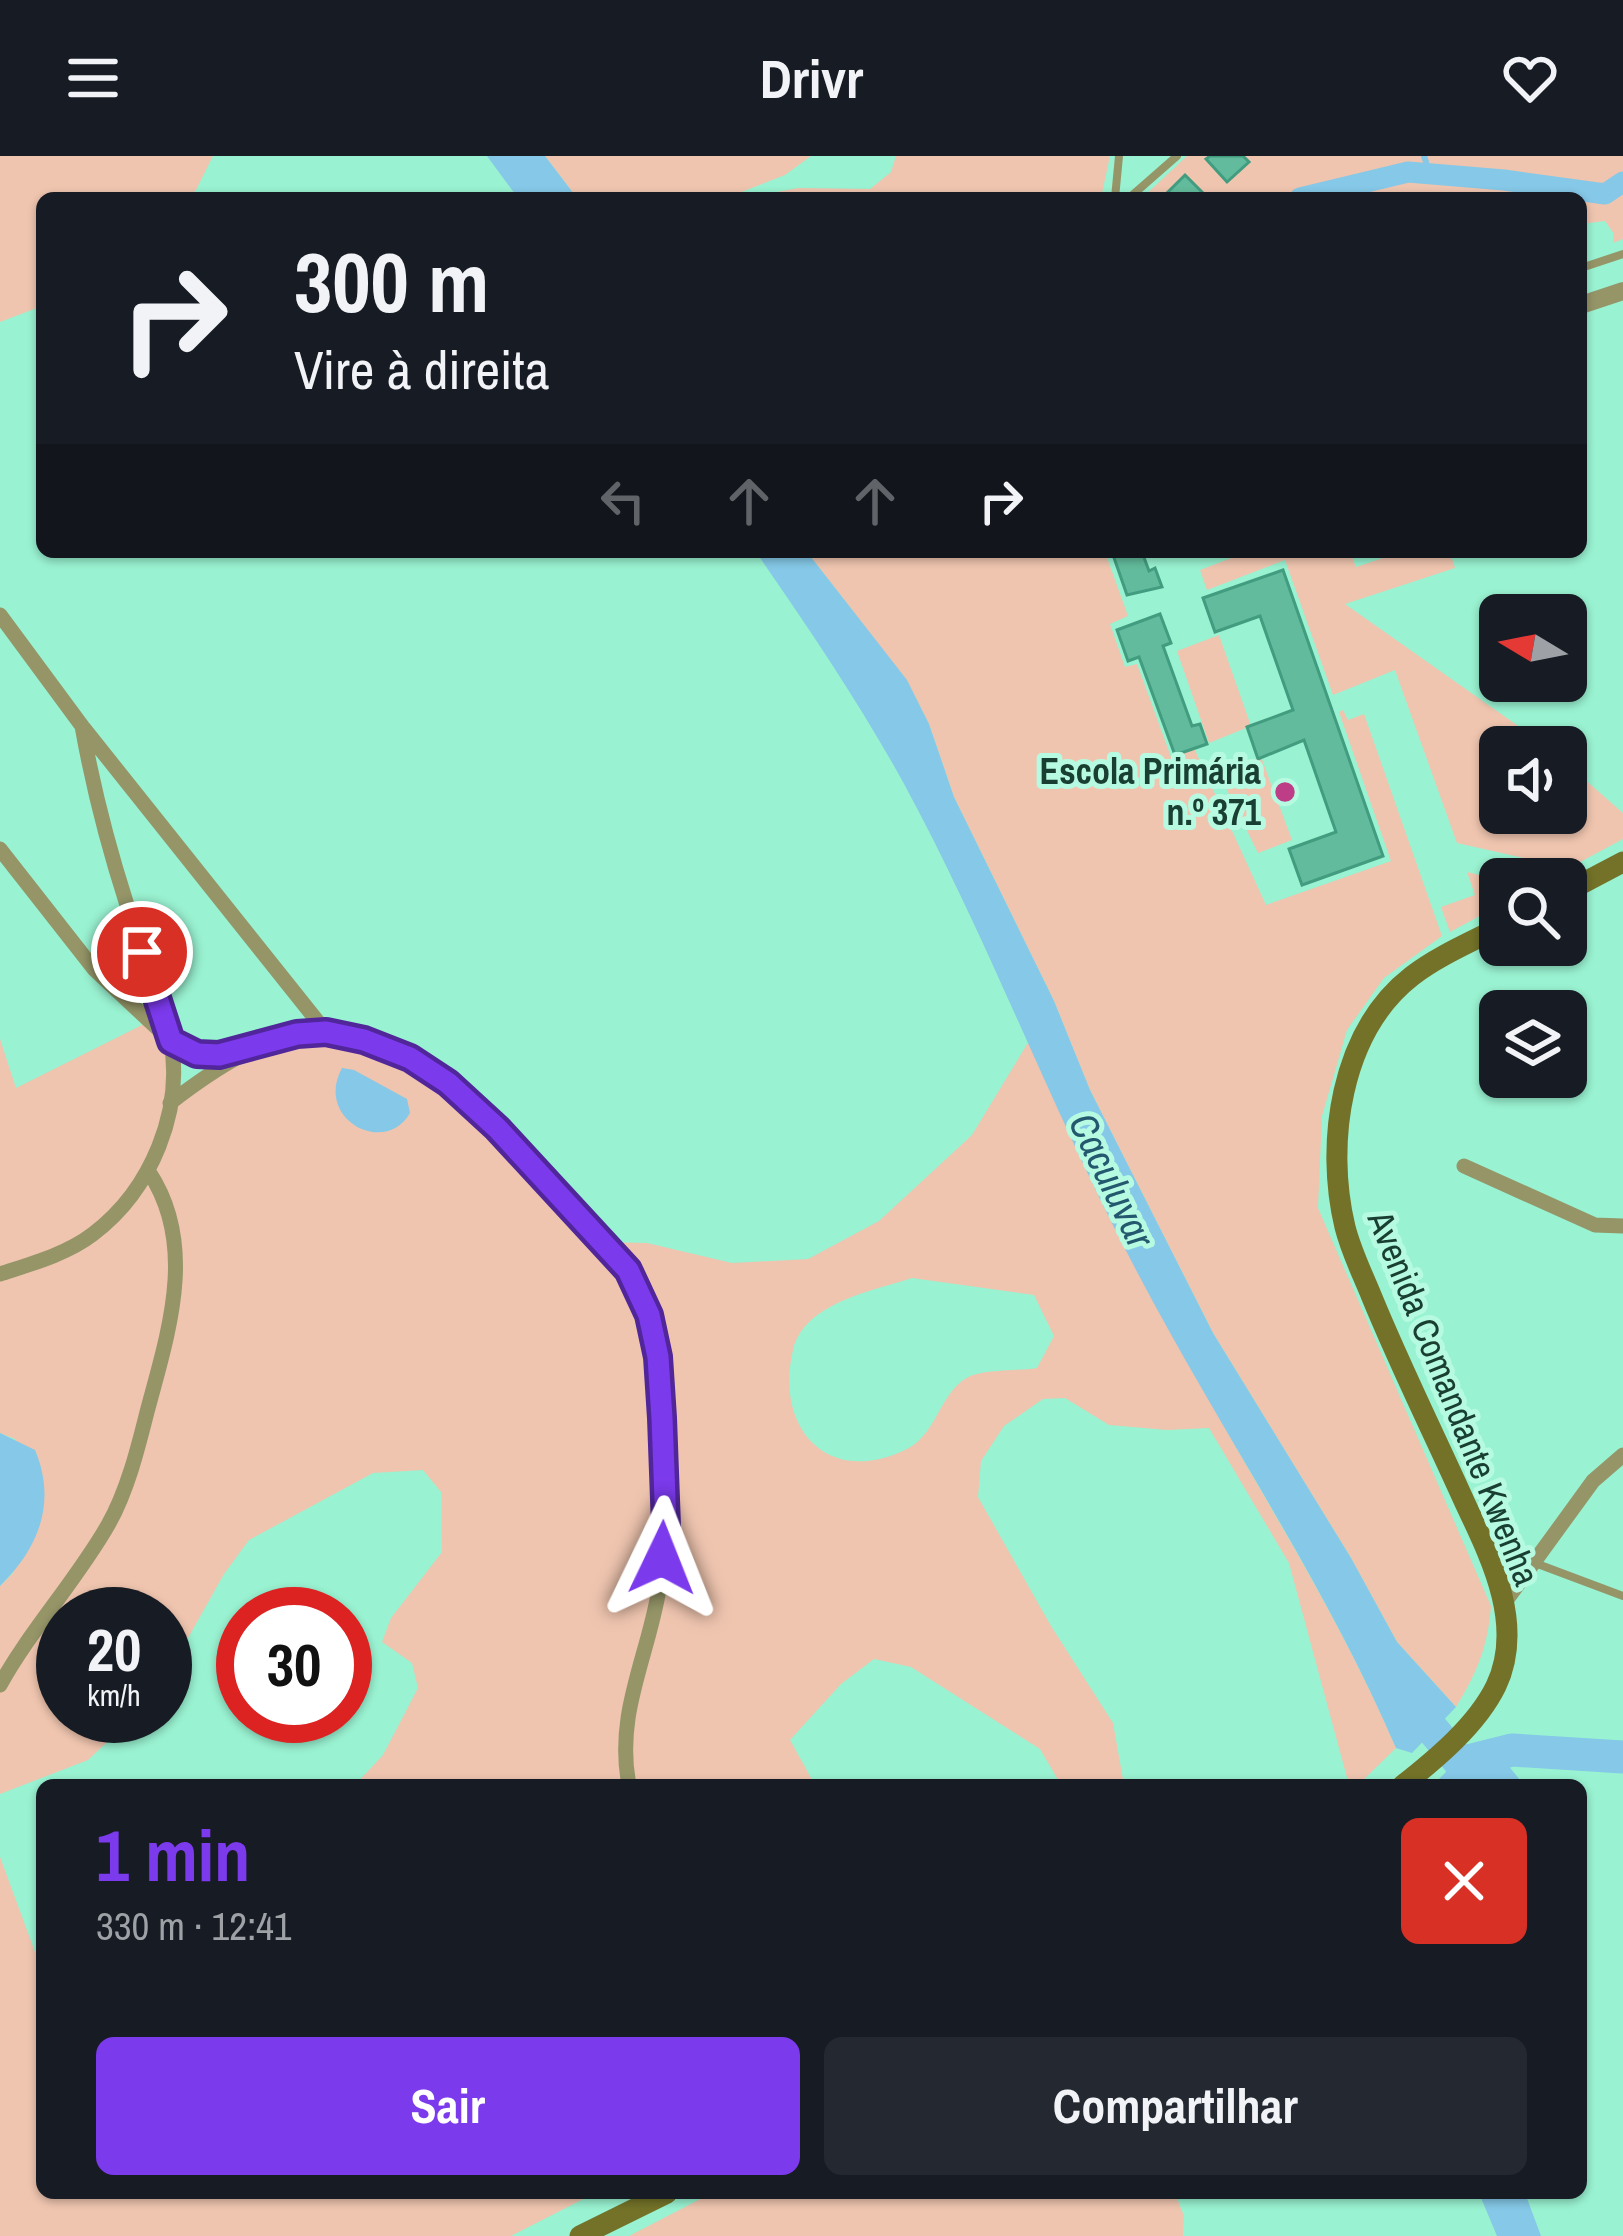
<!DOCTYPE html>
<html lang="pt">
<meta charset="utf-8">
<style>
:root{--surface:#171b24;--page:#242831;--text:#f1f3f6;--muted:#9ea1a6;--accent:#7c3aed}
body{margin:0;font-family:"Archivo Narrow",sans-serif;background:var(--page);color:var(--text);height:100vh;display:flex;flex-direction:column;font-size:45px;white-space:nowrap}
*{box-sizing:border-box;margin:0}
p{font-size:39px;color:var(--muted)}
.icon{flex:none;width:66px;height:66px;fill:none;stroke:currentColor;stroke-width:2;stroke-linecap:round;stroke-linejoin:round}
.map{position:relative;flex:1;overflow:hidden}
.panel{position:absolute;left:36px;top:1623px;width:1551px;height:420px;display:flex;flex-direction:column;background:var(--surface);border-radius:18px;box-shadow:0 3px 9px #0004}
.panel>*{flex:none}
.top-card{position:absolute;left:36px;top:36px;width:1551px;height:366px;border-radius:18px;box-shadow:0 3px 9px #0004;background:#171b24;color:var(--text);overflow:hidden}
.needle{width:78px;rotate:280deg}
.buttons{position:absolute;left:1479px;top:438px;display:grid;gap:24px}
.buttons a{display:grid;place-items:center;width:108px;height:108px;border-radius:18px;background:var(--surface);box-shadow:0 3px 9px #0004;font-size:60px}
.speed{position:absolute;left:36px;top:1431px;display:flex;gap:24px;font-size:60px;font-weight:700;text-align:center}
.speed>*{display:grid;place-content:center;width:156px;height:156px;border-radius:50%;background:var(--surface);box-shadow:0 3px 9px #0004;line-height:1}
.speed small{font-size:30px;font-weight:400}
.speed .limit{border:18px solid #d22;background:#fff;color:#111}
.pin{position:absolute;display:grid;place-items:center;width:102px;height:102px;color:#fff;margin:-51px;border:6px solid #fff;border-radius:50%;box-shadow:0 3px 12px #0007}
.me{position:absolute;width:132px;margin:-66px;rotate:2deg;stroke-linejoin:round;filter:drop-shadow(0 0 9px #0008)}
.turn{display:flex;align-items:center;gap:42px;height:252px;padding:0 60px;font-size:54px}
.turn .icon{width:156px;height:156px;stroke-width:2.5}
.turn b{display:block;font-size:84px;line-height:102px}
.lanes{display:flex;align-items:center;height:114px;padding:0 60px;background:#0003;justify-content:center;gap:60px;direction:ltr}
.lanes .off{opacity:.35}
.round{display:grid;place-items:center;flex:none;width:126px;height:126px;border-radius:18px;background:var(--page)}
.head{display:flex;align-items:center;justify-content:space-between;height:204px;padding:0 60px}
h1{font-size:72px;font-weight:700;line-height:90px;color:var(--accent)}
.cta{display:flex;gap:24px;margin-top:auto;padding:24px 60px}
.cta a{flex:1;height:138px;border-radius:18px;background:var(--accent);color:#fff;font-size:48px;font-weight:700;line-height:138px;text-align:center}
.cta a+a{background:var(--page);color:var(--text)}
header{display:flex;justify-content:space-between;align-items:center;height:156px;padding:0 60px;background:var(--surface);font-size:54px;font-weight:700}
.map>svg:first-child{display:block}
.green{fill:#efc5af;fill-rule:evenodd}
.water{fill:#85c8e7}
.lines{fill:none;stroke-linecap:round;stroke-linejoin:round}
.stream{stroke:#85c8e7;stroke-width:6}
.canal{stroke:#85c8e7;stroke-width:21}
.river{stroke:#85c8e7;stroke-width:33}
.building{fill:#62bb9c;stroke:#429c7f;stroke-width:3}
.service{stroke:#959568;stroke-width:8}
.minor{stroke:#959568;stroke-width:15}
.tertiary{stroke:#959568;stroke-width:18}
.secondary{stroke:#737228;stroke-width:21}
.route-casing{stroke:#51269a;stroke-width:30}
.route{stroke:#7c3aed;stroke-width:21}
.poi-dot{fill:#be3d87;stroke:#b6fbe1;stroke-width:4.5}
.labels{text-anchor:middle;dominant-baseline:central;stroke-width:10;stroke-linejoin:round;paint-order:stroke}
.poi-label{font-size:36px;font-weight:bold;fill:#193e32;stroke:#b6fbe1;text-anchor:end}
.street-label{font-size:36px;fill:#193e32;stroke:#b6fbe1}
.water-label{font-size:39px;font-style:italic;fill:#23586e;stroke:#b6fbe1}
</style>
<header><svg class="icon" aria-label="menu" viewBox="0 0 24 24"><path d="M4 6h16M4 12h16M4 18h16"/></svg>Drivr<svg class="icon" aria-label="heart" viewBox="0 0 24 24"><path d="M12 20l-8-8c-3-5 5-10 8-4 3-6 11-1 8 4z"/></svg></header>
<div class="map">
<svg width="1623" height="2080" viewBox="0 0 1623 2080">
<rect width="100%" height="100%" fill="#99f2d1"/>
<!-- green -->
<path class="green" d="M0,0h213l-17,34 -8,8h-146v108l-42,16z
M545,0h266l-26,19 -59,23h-149z
M896,0h214l-9,42h-356l53,-10 72,1 21,-17z
M1187,0h436v83l-10,4 1,-9 -9,-13 -24,3v-26h-174l-15,-6 -14,6h-236z
M807,396h298l23,64 -18,8 15,43 12,-3 34,93 23,-9 72,157 125,-44 -52,-149 4,-2 5,10 16,-6 78,222 -58,42 -37,52 -25,86 -4,92 173,398c-3,40 -14,67 -35,101l-59,-65 -46,-84 -138,-225 -123,-243 -36,-89 -100,-204 -25,-73 -22,-43z
M1247,396h103l6,15 45,-15h49l5,16 -110,36 203,143h-48v66h66v-50l57,50v26l-54,29 -112,-25 -62,-173 -62,25 -48,-135 -78,30 -7,-20z
M1219,479l32,91 -42,17 -32,-92z
M1261,601l31,83 -34,13 -39,-79z
M1467,716l33,8v25l-50,27 -9,-25 34,-12z
M150,865l21,20 -1,60 51,-37 76,-30 67,6 84,43 154,159 45,1 85,20 76,-4 71,-38 93,-86 57,-94c53,117 109,232 172,344 66,120 141,236 195,363l-38,37h-9l-60,-222 -80,-135 -42,2 -58,-5 -44,-27 -22,1 -39,27 -23,35 -3,36 73,129 62,97 11,62h-63l-21,-36 -129,-82 -37,-8 -33,25 -51,56 25,45h-460l28,-30 35,-67 -6,-25 -30,-21 9,-24 51,-66 -1,-60 -18,-22 -50,3 -124,67 -25,34 -59,105v-65h-102v102h72l-47,44 -88,34v-208l13,-13 2,-134 -15,-6v-394l16,49zM912,1122l122,17 20,41 -17,32c-20,3 -45,1 -64,7 -32,11 -35,59 -66,74 -78,39 -133,-20 -114,-99 11,-47 79,-59 119,-72z
M0,1701l35,95 7,-2v243h553l-84,43h-511z
M712,2037h463l9,23 -1,20h-554z"/>
<!-- water -->
<path class="water" d="M487,0h58l32,42h-59z
M756,396h51l100,128 22,44 25,73 100,204 36,89 123,243 138,225 46,84 59,65 -44,46 -16,-5c-72,-168 -177,-319 -261,-480 -84,-159 -146,-328 -232,-486 -44,-80 -95,-155 -147,-230z
M342,912l12,2 53,29 3,14c-25,44 -96,6 -68,-45z
M0,1277l35,17c22,52 4,98 -35,136z
M1474,1588h17l33,41h-82l-4,-5z
M1479,2037h46l16,43h-44z"/>
<g class="lines">
<!-- stream -->
<path class="stream" d="M1424,0l2,6"/>
<!-- canal -->
<path class="canal" d="M1300,42l108,-26 96,8 101,14 18,-12"/>
<!-- river -->
<path class="river" d="M1407,1543l72,86
M1460,1607l52,-13 111,7"/>
</g>
<!-- building -->
<path class="building" d="M1210,0h33l6,6 -22,20 -21,-23z
M1185,19l22,22 -2,1 -41,-2z
M1112,396h30l7,19 6,-3 7,19 -35,8z
M1283,414l100,286 -81,29 -13,-36 47,-17 -32,-92 -46,19 -11,-32 46,-17 -33,-94 -45,16 -12,-34z
M1160,458l11,29 -8,3 29,80 8,-2 7,20 -32,11 -36,-98 -11,4 -11,-31z"/>
<g class="lines">
<!-- service -->
<path class="service" d="M1115,42l4,-42
M1129,42l48,-42
M1581,112l42,-14
M1535,1407l88,33"/>
<!-- minor -->
<path class="minor" d="M0,459l82,111 244,306
M0,693l94,120 77,72 26,13 33,-1
M170,947c96,-74 163,-99 271,-24 40,27 72,66 104,102 24,25 70,66 86,94 38,72 42,234 28,314 -11,68 -44,125 -30,196
M1464,1010l131,59 28,1
M0,1118c31,-10 67,-20 93,-40 58,-44 92,-124 77,-197 -10,-44 -29,-88 -43,-132 -19,-59 -34,-117 -45,-179
M1505,1446l88,-121 30,-26
M0,1529c31,-56 76,-104 108,-160 19,-33 30,-77 39,-113 21,-79 51,-166 2,-240"/>
<!-- tertiary -->
<path class="tertiary" d="M1581,149l42,-14"/>
<!-- secondary -->
<path class="secondary" d="M1566,736l57,-30
M1403,1629c33,-26 74,-60 93,-99 29,-61 -5,-128 -31,-183 -31,-69 -65,-137 -94,-208 -9,-22 -20,-44 -26,-68 -20,-83 -5,-195 67,-251 26,-20 59,-34 88,-49
M580,2080l87,-43"/>
</g>
<g class="lines">
<defs>
<path id="route" d="M142,796l29,89 26,13 22,1 78,-21 29,-2 38,8 46,18 38,25 49,45 131,142 21,45 9,42 4,61 4,108 -4,32"/>
</defs>
<!-- route casing -->
<use href="#route" class="route-casing"/>
<!-- route -->
<use href="#route" class="route"/>
</g>
<!-- markers -->
<circle class="poi-dot" cx="1285" cy="636" r="12"/>
<g class="labels">
<!-- poi labels -->
<g class="poi-label">
<text x="1261" y="615">Escola Primária<tspan x="1261" dy="41">n.º 371</tspan></text>
</g>
<!-- street labels -->
<g class="street-label">
<text transform="translate(1454 1242) rotate(68)">Avenida Comandante Kwenha</text>
</g>
<!-- water labels -->
<g class="water-label">
<text transform="translate(1112 1024) rotate(64)">Caculuvar</text>
</g>
</g>
</svg>
<div class="buttons">
<a><svg class="needle" viewBox="-14 -14 28 28"><path d="M0-13l5 13h-10z" fill="#e53935"/><path d="M0 13l5-13h-10z" fill="#9ea1a6"/></svg></a>
<a><svg class="icon" aria-label="sound" viewBox="0 0 24 24"><path d="M4 9h4l5-4v14l-5-4H4zM17 9q2 3 0 6"/></svg></a>
<a><svg class="icon" aria-label="search" viewBox="0 0 24 24"><circle cx="10" cy="10" r="6"/><path d="M15 15l6 6"/></svg></a>
<a><svg class="icon" aria-label="layers" viewBox="0 0 24 24"><path d="M12 4l9 5-9 5-9-5zM3 14l9 5 9-5"/></svg></a>
</div>
<div class="speed"><div>20<small>km/h</small></div><div class="limit">30</div></div>
<div class="pin" style="left:142px;top:796px;background:#d93025"><svg class="icon" aria-label="arrive" viewBox="0 0 24 24"><path d="M6 21V4h12l-3 4 3 4H6"/></svg></div>
<svg class="me" style="left:662px;top:1402px" viewBox="-20 -20 40 40"><path d="M0-17L14 15 0 8-14 15z" fill="#7c3aed" stroke="#fff" stroke-width="4"/></svg>
<div class="top-card">
<div class="turn"><svg class="icon" aria-label="right" viewBox="0 0 24 24"><path d="M7 20v-9h11M14 6l5 5-5 5"/></svg><div><b>300 m</b>Vire à direita</div></div>
<div class="lanes"><svg class="icon off" aria-label="left" viewBox="0 0 24 24"><path d="M17 20v-9H6M10 6l-5 5 5 5"/></svg><svg class="icon off" aria-label="ahead" viewBox="0 0 24 24"><path d="M12 20V5M6 11l6-6 6 6"/></svg><svg class="icon off" aria-label="ahead" viewBox="0 0 24 24"><path d="M12 20V5M6 11l6-6 6 6"/></svg><svg class="icon" aria-label="right" viewBox="0 0 24 24"><path d="M7 20v-9h11M14 6l5 5-5 5"/></svg></div>
</div>
<section class="panel">
<div class="head"><div><h1>1 min</h1><p>330 m · 12:41</p></div><a class="round" style="background:#d93025;color:#fff"><svg class="icon" aria-label="close" viewBox="0 0 24 24"><path d="M6 6l12 12M18 6L6 18"/></svg></a></div>
<div class="cta"><a>Sair</a><a>Compartilhar</a></div>
</section>
</div>
